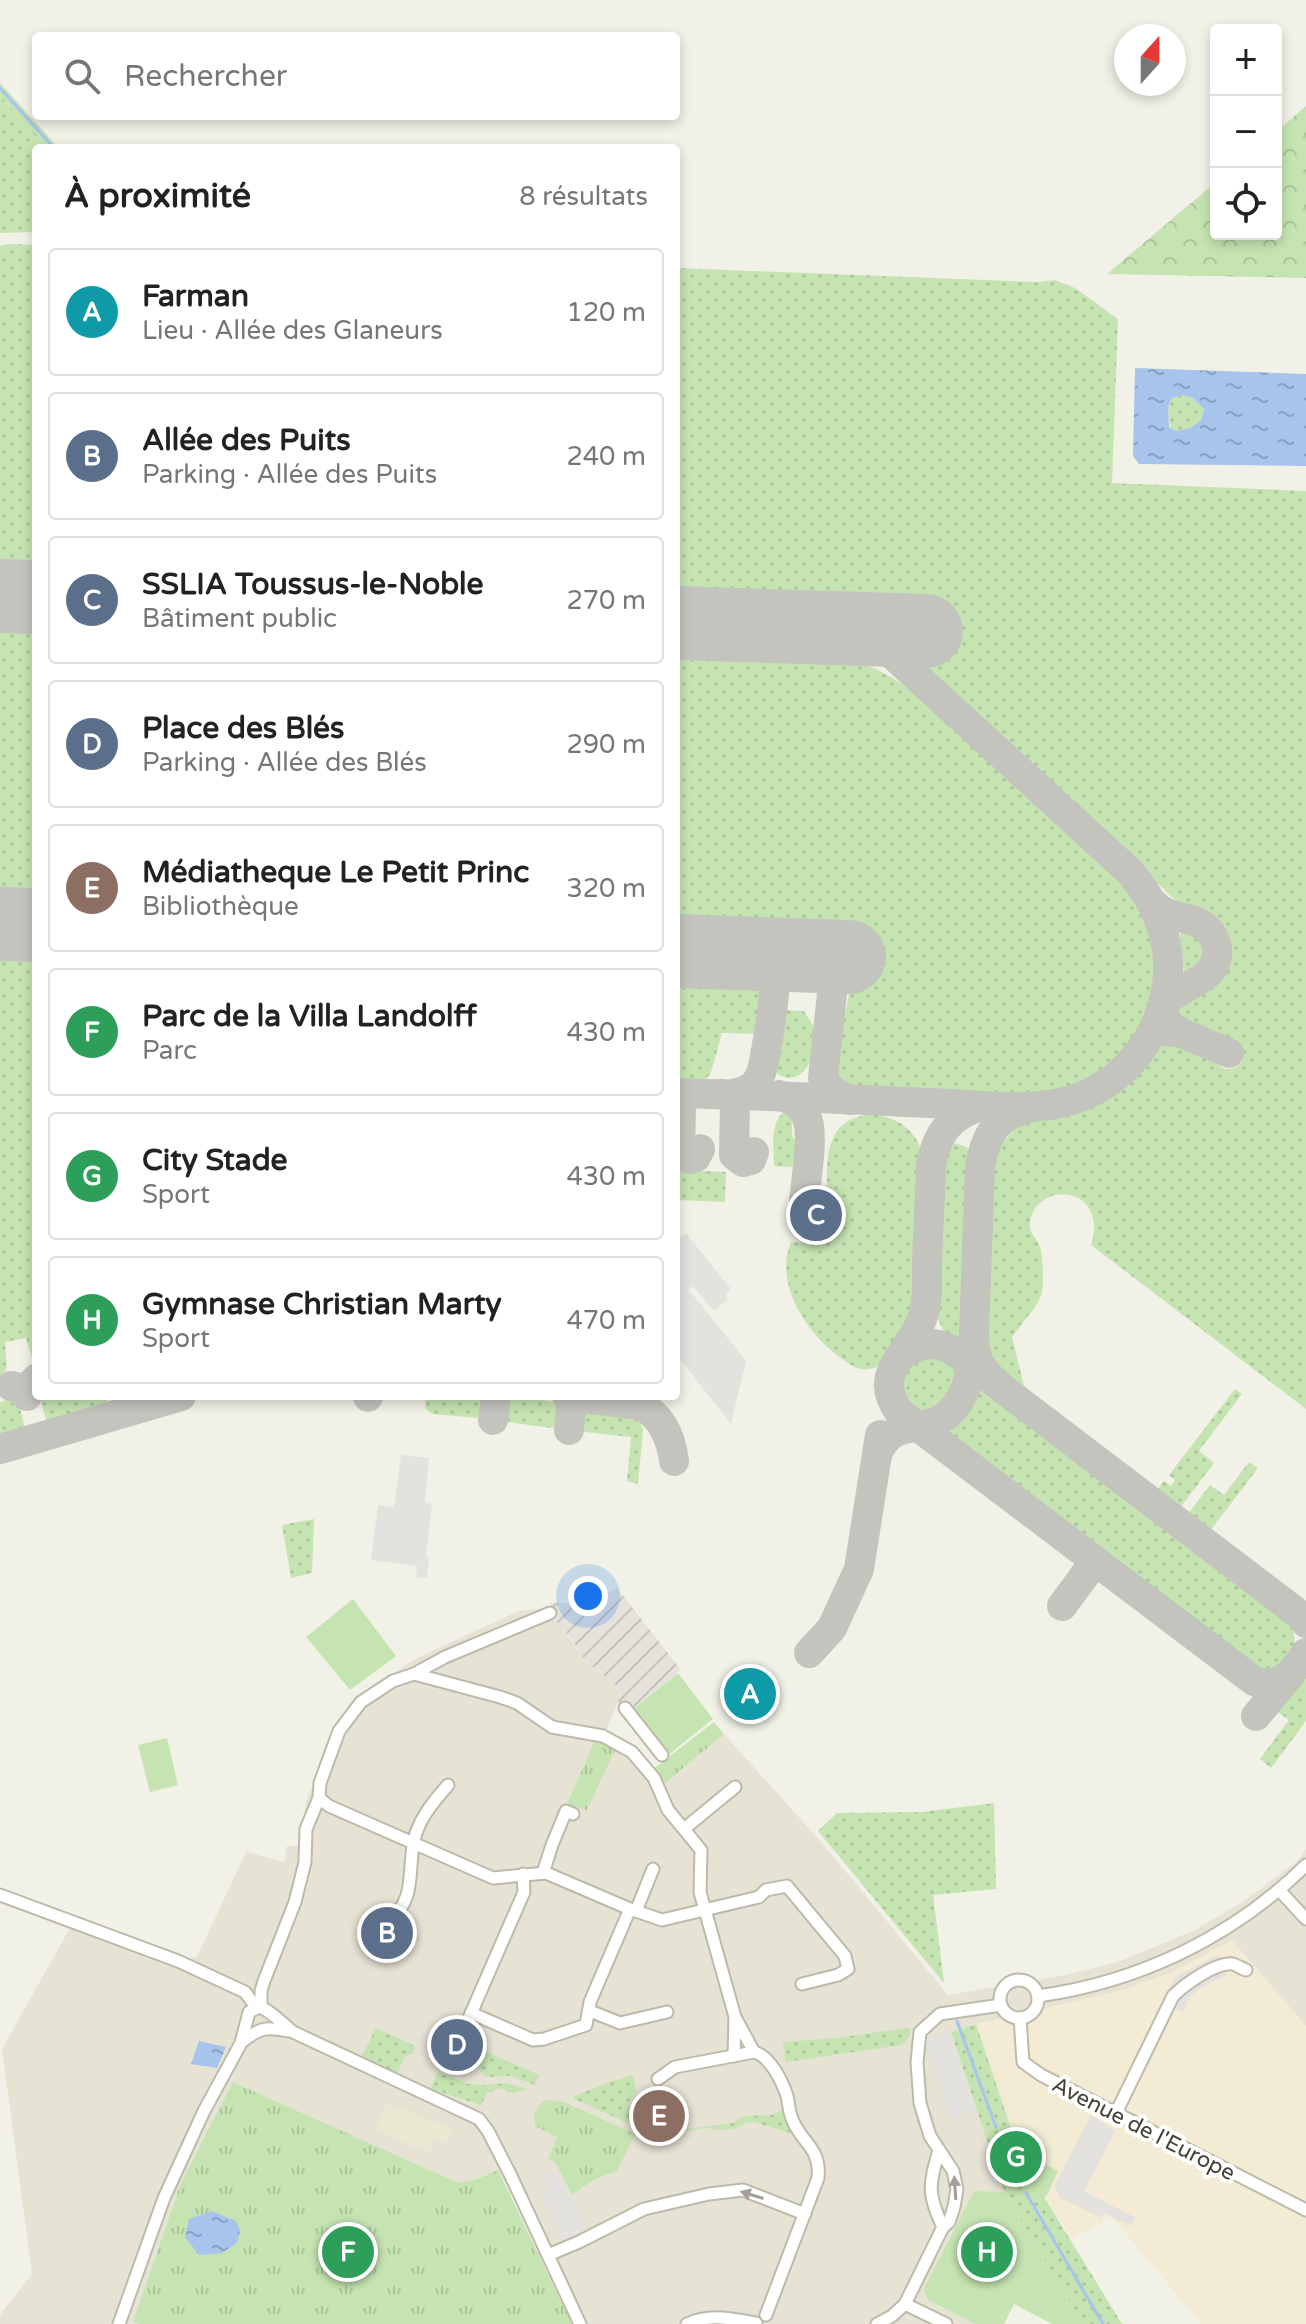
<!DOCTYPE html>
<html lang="fr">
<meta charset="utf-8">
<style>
body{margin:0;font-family:"Varela Round",sans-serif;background:#f6f6f6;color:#222}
.controls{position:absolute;right:24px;top:24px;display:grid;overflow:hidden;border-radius:8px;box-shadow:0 4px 12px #0003}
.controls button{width:72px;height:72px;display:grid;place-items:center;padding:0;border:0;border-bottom:2px solid #e0e0e0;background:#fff;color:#222;font:40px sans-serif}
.compass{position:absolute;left:1114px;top:24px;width:72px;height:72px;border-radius:50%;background:#fff;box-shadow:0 4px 12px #0003;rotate:21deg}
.you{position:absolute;left:588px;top:1596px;width:28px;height:28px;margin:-20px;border:6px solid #fff;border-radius:50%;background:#1a73e8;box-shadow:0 0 0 12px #1a73e833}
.badge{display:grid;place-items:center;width:52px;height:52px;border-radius:50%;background:#b45309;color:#fff;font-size:26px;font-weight:700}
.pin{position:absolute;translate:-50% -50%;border:4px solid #fff;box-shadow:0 2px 8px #0006}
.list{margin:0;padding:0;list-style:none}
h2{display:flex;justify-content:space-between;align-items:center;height:104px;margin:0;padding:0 32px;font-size:34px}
h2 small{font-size:26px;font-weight:400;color:#767676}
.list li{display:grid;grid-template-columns:52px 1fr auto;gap:24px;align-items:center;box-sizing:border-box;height:128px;margin:0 16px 16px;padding:0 16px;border:2px solid #e0e0e0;border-radius:8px}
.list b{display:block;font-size:30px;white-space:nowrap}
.list p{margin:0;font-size:26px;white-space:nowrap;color:#767676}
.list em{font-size:26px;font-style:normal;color:#767676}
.icon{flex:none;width:44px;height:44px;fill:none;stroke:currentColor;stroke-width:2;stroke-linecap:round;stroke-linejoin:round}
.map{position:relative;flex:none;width:1306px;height:2324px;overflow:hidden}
.search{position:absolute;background:#fff;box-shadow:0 4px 12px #0003;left:32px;top:32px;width:648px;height:88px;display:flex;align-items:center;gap:20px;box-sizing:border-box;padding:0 28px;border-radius:8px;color:#767676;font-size:30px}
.panel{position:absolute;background:#fff;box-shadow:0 4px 12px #0003;left:32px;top:144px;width:648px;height:1256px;border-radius:8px}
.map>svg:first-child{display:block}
</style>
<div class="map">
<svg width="1306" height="2324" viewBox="0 0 1306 2324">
<defs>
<pattern id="industrial-furrows" width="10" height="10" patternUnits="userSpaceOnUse" patternTransform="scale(2)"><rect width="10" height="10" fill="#e5e2db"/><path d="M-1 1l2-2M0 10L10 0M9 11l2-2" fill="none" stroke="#c6c3bd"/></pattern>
<pattern id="grass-dots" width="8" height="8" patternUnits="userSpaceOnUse" patternTransform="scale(2)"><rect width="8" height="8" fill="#c6e4b2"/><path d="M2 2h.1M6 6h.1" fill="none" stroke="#abc59a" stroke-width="1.8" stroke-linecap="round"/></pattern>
<pattern id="forest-crowns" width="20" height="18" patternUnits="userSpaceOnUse" patternTransform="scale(2)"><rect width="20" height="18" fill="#c6e4b2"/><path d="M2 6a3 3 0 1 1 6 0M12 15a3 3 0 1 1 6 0" fill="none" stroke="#abc59a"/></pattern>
<pattern id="park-tufts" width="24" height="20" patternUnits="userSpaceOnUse" patternTransform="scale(2)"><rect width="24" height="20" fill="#c6e4b2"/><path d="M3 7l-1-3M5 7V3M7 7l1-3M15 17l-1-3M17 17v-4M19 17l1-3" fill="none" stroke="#abc59a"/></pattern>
<pattern id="water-ripples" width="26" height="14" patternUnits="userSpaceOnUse" patternTransform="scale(2)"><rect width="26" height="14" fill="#a6c4ec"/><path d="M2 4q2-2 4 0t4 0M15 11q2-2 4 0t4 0" fill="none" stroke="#89a1c0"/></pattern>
</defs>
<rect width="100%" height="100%" fill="#f2f1e7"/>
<path fill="#e6e3d5" d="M550,1609L586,1662L615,1684L621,1695L604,1736L632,1752L658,1786L724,1734L822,1843L948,1995L1065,1975L1118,1962L1195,1930L1244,1901L1296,1862L1306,1849V2026L1232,1941L1170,1973L1116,1992L976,2024L952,2032L1004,2192H974L928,2300L975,2324H581L498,2170L477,2179L458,2183L134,2322L138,2324H0V2315L32,2274L2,2049L70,1928L168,1964L197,1957L246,1852L284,1862L287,1846H300L306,1802L334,1728L356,1697L417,1658L521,1610Z"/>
<path fill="#f3ebd3" d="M1232,1940L1306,2026V2324H1201L1111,2216L1072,2239L1022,2161L976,2024L1116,1992L1170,1973Z"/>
<path fill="url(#industrial-furrows)" d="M617,1588L681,1670L632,1710L618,1702L621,1695L615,1684L585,1661L571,1638L550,1613V1603H580L599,1598Z"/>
<path fill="#ebe8d1" d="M387,2103L398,2108L400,2106L411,2111V2113L453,2129L447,2143L434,2138L429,2153L410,2145L409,2142L408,2144L402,2141V2139L399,2140L375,2130Z"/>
<g fill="url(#grass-dots)">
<path d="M0,95L46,148H36V232L0,233Z"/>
<path d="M10,244L36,245V574L0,572V246Z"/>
<path d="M676,268L1037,282L1055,280L1075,288L1118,319L1112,483L1306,491V1409L1091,1245C1094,1235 1096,1225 1092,1215C1083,1188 1046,1188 1033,1212C1024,1231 1035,1234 1040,1247C1043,1252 1044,1291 1041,1296C1035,1310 1021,1324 1012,1337L1027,1398C1008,1383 989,1372 983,1348L988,1170L994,1151L1017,1128L1033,1120L1076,1113L1113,1095L1131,1082L1151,1060L1158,1048L1168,1041C1181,1042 1199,1049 1210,1056C1217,1061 1219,1070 1230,1069C1244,1068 1249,1049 1238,1041C1229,1034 1223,1042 1214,1040C1203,1038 1189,1029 1179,1023C1164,998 1195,998 1209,988C1219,981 1226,969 1227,957C1231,921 1200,917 1177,901C1162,889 1150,875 1137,862L928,672L929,609L676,599Z"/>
<path d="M1182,395L1193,398L1204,409L1201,420L1190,428L1177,431L1170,427L1168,407L1172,398Z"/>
<path d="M0,622L36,623V901L0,899Z"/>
<path d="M676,648L818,653L861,663L880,671L901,683L924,701L1114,875C1145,904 1164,946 1155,990C1143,1044 1106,1086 1050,1094C1023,1098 993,1094 965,1093C925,1092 884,1091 843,1090C836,1086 833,1082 832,1074L851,985L853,933L676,926Z"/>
<path d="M1188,930L1203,939L1207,952L1202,967L1188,975L1184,974L1180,933Z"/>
<path d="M0,950L36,951V1362L31,1355L26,1338L5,1342L7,1368L0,1378Z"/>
<path d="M676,976L750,979L762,983L767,989L762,1034L722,1033L711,1072C705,1086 689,1082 676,1082Z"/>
<path d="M785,1010L804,1011L816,1030C817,1051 806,1088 779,1075L772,1062Z"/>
<path d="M786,1111L792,1115V1136L798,1144V1151L792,1167L774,1166C774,1148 769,1121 786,1111Z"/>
<path d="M874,1114C899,1119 914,1128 922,1152L918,1302L911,1305C909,1313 909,1322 907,1330C902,1344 886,1367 870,1369C859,1371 850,1365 842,1359C808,1335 773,1284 791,1242L822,1244L828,1225H836V1207H827C828,1165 819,1118 874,1114Z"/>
<path d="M954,1143L967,1147L972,1157L967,1335L966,1340L957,1344C942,1335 936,1317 934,1300L941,1158L945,1149Z"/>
<path d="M676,1170L726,1172L725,1202L676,1200Z"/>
<path d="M930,1353C996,1361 935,1442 908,1409C889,1387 902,1358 930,1353Z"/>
<path d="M984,1388L1288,1618C1306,1648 1286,1687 1249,1670L947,1440V1431L980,1389Z"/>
<path d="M1235,1389L1242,1394L1199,1451L1214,1463L1177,1512L1154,1494L1164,1481L1171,1486L1175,1480L1169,1475Z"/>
<path d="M39,1396H107L108,1408L48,1426Z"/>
<path d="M426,1396H481L486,1406L477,1418L433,1414C424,1410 424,1405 426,1396Z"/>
<path d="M512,1396L555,1402C562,1411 562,1422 552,1428L506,1422L499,1410L505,1399Z"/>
<path d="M17,1397L26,1432L0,1439V1402Z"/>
<path d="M589,1407L629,1411L638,1417L643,1430L638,1484L627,1481L631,1437L576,1431L578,1415L582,1408Z"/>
<path d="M1249,1462L1258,1468L1207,1535L1185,1518L1210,1485L1224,1495Z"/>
<path d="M314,1519L312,1573L291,1578L282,1525Z"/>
<path d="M1306,1670V1721L1271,1768L1260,1759L1289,1720L1275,1710Z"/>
<path d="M994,1803L996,1889L933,1895L944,1983L818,1831L837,1813L922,1812Z"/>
<path d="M976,2024L1022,2161L1122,2324H1083L1004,2192L951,2032Z"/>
<path d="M376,2028L415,2046L413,2054L405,2056L397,2074L362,2056Z"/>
<path d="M906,2028L910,2030V2036L902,2045L786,2062L783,2042L836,2038Z"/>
<path d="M482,2050L539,2075L535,2085L511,2076L485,2077L476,2064Z"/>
<path d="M437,2072L468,2084L485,2085L506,2083L529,2089L513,2093L500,2088L487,2093L481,2105L431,2089Z"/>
<path d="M633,2075L636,2090L628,2104L633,2109L628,2123L574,2099V2096L609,2082Z"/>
<path d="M781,2110L794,2134L754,2122H747L737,2128L722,2130L705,2128L681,2132L680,2130L733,2123L744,2116L772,2115Z"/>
</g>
<g fill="url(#forest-crowns)">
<path d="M0,83L59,148H46L0,95Z"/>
<path d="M1306,106V278L1107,274L1216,182V234H1276V132Z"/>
</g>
<g fill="url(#park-tufts)">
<path d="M714,1722L724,1734L663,1785L653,1769Z"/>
<path d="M595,1740L616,1748L587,1810L567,1804Z"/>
<path d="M233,2082L458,2183L477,2179L498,2170L572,2324H139L133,2322L181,2183Z"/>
<path d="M550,2100L564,2102L635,2134L617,2171L595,2179L572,2195L555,2162L548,2159L557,2137L535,2126C533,2114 535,2109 544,2101Z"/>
</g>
<g fill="#c6e4b2">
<path d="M353,1599L396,1656L350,1690L306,1637Z"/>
<path d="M678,1673L713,1719L667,1756L632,1710Z"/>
<path d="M167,1738L178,1785L150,1792L138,1745Z"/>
<path d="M1007,2144L1058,2171L1046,2197L992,2171Z"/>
<path d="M974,2191L1004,2192L1083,2324H1052L1014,2304L1004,2324H975L928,2300L924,2289Z"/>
</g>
<g fill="#e4e2de">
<path d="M686,1233L731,1289L725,1295L728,1299L714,1311L693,1286L689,1290L746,1361L731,1424L676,1354V1274L679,1270L676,1266V1241Z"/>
<path d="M401,1455L429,1458L425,1502L432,1505L426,1555L429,1558L427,1578L416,1577L417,1566L371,1560L378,1505L394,1507Z"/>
<path d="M1219,1954L1227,1975L1199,1989L1190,1997L1183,2012L1162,2002L1175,1977Z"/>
<path d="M445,2024L481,2040L469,2065L465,2063L461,2072L434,2060L438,2051L434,2049Z"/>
<path d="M950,2032L977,2110L951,2119L925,2041Z"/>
<path d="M1091,2115L1115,2131L1084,2191L1135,2217L1131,2226L1104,2213L1101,2218L1059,2197L1055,2185Z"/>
<path d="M557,2168L586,2228L563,2241L541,2193L549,2188L544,2175Z"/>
</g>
<g fill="url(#water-ripples)" fill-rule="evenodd">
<path d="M1135,368L1306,374V466L1139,464L1133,456ZM1182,395L1193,398L1204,409L1201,420L1190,428L1177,431L1169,427L1168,407L1172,398Z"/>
<path d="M199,2041L226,2047L217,2068L191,2064Z"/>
<path d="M212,2211L236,2221L240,2231L237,2243L222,2253L199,2255L185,2237L189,2219Z"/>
</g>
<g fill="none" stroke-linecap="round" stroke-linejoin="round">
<g stroke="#a6c4ec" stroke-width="3">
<path d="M0,88L54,148"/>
<path d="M957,2021L996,2127"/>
<path d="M1026,2193L1103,2324"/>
</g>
<g stroke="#c4c4be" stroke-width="30">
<path d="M1154,904C1170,921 1189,914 1205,927C1212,932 1216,941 1217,949C1220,983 1178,983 1163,1005L1166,1022L1179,1032"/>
<path d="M836,956L823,1078C830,1091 837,1095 851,1100"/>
<path d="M1160,1031L1179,1032L1229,1053"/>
<path d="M676,1093C761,1095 846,1099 930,1103C975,1104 1032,1114 1075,1099C1119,1084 1153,1046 1164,1000C1176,953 1161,908 1130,872L894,656C874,640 856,633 831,629"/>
<path d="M722,1094L729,1097L735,1105L734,1155L743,1162L751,1160L754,1152"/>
<path d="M729,1095C739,1093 751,1090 757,1081C763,1073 764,1060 766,1050C772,1019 775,987 778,955"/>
<path d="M779,1095C792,1099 803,1106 807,1118C814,1135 806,1181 804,1200"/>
<path d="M676,1097L681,1108L680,1152L689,1159L696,1157L700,1149"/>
<path d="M981,1106C950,1115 936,1135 931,1165C930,1198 928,1231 927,1264C927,1282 928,1302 922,1319C909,1354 870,1374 900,1413L1254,1681C1280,1690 1293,1673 1306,1653"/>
<path d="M974,1341L978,1362L994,1382L1300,1615L1306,1623"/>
<path d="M899,1357C935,1329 954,1351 984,1374"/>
<path d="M11,1386L20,1388L27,1396L29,1386L36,1379"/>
<path d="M567,1396L640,1405C662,1416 671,1437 674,1461"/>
<path d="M368,1397V1396"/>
<path d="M493,1420L496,1396"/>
<path d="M569,1430L572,1397"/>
<path d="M0,1449L181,1396"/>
<path d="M877,1455C890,1421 913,1432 939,1420C960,1410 969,1382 973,1362L980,1166C986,1132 998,1116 1031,1107"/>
<path d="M1062,1606L1090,1568L1099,1565"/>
<path d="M809,1653L832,1628L859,1569L880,1435"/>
<path d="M1256,1716L1290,1675"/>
</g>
<g stroke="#c4c4be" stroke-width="74">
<path d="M0,596L36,597"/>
<path d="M676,623L926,631"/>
<path d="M0,924L36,925"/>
<path d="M676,951L849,957"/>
</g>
<g stroke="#bdbaaa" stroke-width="15">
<g id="minor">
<path d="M414,1674L445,1657L550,1613"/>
<path d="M625,1708L662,1755"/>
<path d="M319,1798L329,1806L493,1878L546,1873L630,1909L662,1920L759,1897L766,1890L787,1886L845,1956L848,1969L838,1975L802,1984"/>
<path d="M684,1829L735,1787"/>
<path d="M543,1873L552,1845L566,1811L573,1814"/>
<path d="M1280,1891L1306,1919"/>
<path d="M0,1895L178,1961L245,1992L256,2007"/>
<path d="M636,1911L653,1869"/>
<path d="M389,1923C415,1897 408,1879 413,1846C416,1822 433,1802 448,1785"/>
<circle cx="1019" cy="1999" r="19"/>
<path d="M1038,1996C1139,1982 1233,1937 1306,1865"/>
<path d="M261,2007V1991L264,1981L295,1902L305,1862L306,1829L319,1798L320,1783L339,1731L361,1702L393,1681L414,1674L500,1697L517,1703L552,1727L603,1736L632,1752L654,1778L668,1810L701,1850L700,1892L735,2017L754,2052"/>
<path d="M590,2011L620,2023L667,2012"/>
<path d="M471,2013L533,2040L544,2039L586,2025L590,2002L630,1909"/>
<path d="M1020,2018L1023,2062L1041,2075L1306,2210"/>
<path d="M243,2041C261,2027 266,2027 289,2031"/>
<path d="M734,2056L735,2017"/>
<path d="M449,2064L524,1892L523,1874"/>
<path d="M658,2079L675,2067L754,2052C770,2056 782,2081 787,2096C789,2104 789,2114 793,2121C802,2143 821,2148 818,2178L766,2315"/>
<path d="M1116,2113L1173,1996C1185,1984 1216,1962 1233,1964C1236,1965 1243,1969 1246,1970"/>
<path d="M939,2150C929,2185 927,2194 943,2227"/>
<path d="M548,2255L579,2242L644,2209L709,2194L743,2190L805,2214"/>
<path d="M905,2304L946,2324"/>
<path d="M119,2324L164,2198L204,2111L241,2043L249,2012L259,2007C269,2009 284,2025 293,2032L479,2119L488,2131L511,2176L580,2324"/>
<path d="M687,2324C710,2313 732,2319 756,2323"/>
<path d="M877,2324L892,2316L905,2304L943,2227L949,2222L954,2207L957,2189L953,2171L930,2136L920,2103L917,2062L920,2032L940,2014L1001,2005"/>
</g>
</g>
<use href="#minor" stroke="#fff" stroke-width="11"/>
</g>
<defs><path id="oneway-solid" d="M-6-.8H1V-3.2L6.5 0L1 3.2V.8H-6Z" transform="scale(2)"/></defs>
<g fill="#a2a09a">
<use href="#oneway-solid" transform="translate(955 2188) rotate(-94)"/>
<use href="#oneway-solid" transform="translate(752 2195) rotate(-163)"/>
</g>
<g text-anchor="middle" stroke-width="8" stroke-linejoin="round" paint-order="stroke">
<g font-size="22" fill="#454136" stroke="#fff">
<text transform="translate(1144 2128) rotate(27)" y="8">Avenue de l'Europe</text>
</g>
</g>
</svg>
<div class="controls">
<button>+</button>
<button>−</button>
<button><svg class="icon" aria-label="locate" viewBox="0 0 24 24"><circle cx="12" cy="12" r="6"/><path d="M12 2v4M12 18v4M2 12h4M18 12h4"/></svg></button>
</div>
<svg class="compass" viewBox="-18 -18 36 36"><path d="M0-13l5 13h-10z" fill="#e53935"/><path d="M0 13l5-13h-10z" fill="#767676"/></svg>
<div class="you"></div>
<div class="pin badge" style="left:750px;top:1694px;background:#0f9aa8">A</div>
<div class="pin badge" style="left:387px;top:1933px;background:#5c6f8a">B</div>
<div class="pin badge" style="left:816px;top:1215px;background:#5c6f8a">C</div>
<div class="pin badge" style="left:457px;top:2045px;background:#5c6f8a">D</div>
<div class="pin badge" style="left:659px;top:2116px;background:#8d6e63">E</div>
<div class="pin badge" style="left:348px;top:2252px;background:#2e9e5b">F</div>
<div class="pin badge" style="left:1016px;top:2157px;background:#2e9e5b">G</div>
<div class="pin badge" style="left:987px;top:2252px;background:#2e9e5b">H</div>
<div class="search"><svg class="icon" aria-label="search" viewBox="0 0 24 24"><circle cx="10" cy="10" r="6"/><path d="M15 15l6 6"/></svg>Rechercher</div>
<section class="panel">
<h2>À proximité<small>8 résultats</small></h2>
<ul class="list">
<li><span class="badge" style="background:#0f9aa8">A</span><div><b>Farman</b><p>Lieu · Allée des Glaneurs</p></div><em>120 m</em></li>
<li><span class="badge" style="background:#5c6f8a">B</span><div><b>Allée des Puits</b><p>Parking · Allée des Puits</p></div><em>240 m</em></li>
<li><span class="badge" style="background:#5c6f8a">C</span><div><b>SSLIA Toussus-le-Noble</b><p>Bâtiment public</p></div><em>270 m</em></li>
<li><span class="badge" style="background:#5c6f8a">D</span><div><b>Place des Blés</b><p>Parking · Allée des Blés</p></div><em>290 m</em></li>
<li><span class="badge" style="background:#8d6e63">E</span><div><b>Médiatheque Le Petit Princ</b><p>Bibliothèque</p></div><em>320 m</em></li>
<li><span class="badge" style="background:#2e9e5b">F</span><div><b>Parc de la Villa Landolff</b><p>Parc</p></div><em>430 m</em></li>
<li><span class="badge" style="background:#2e9e5b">G</span><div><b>City Stade</b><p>Sport</p></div><em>430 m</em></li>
<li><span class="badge" style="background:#2e9e5b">H</span><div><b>Gymnase Christian Marty</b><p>Sport</p></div><em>470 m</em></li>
</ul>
</section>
</div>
